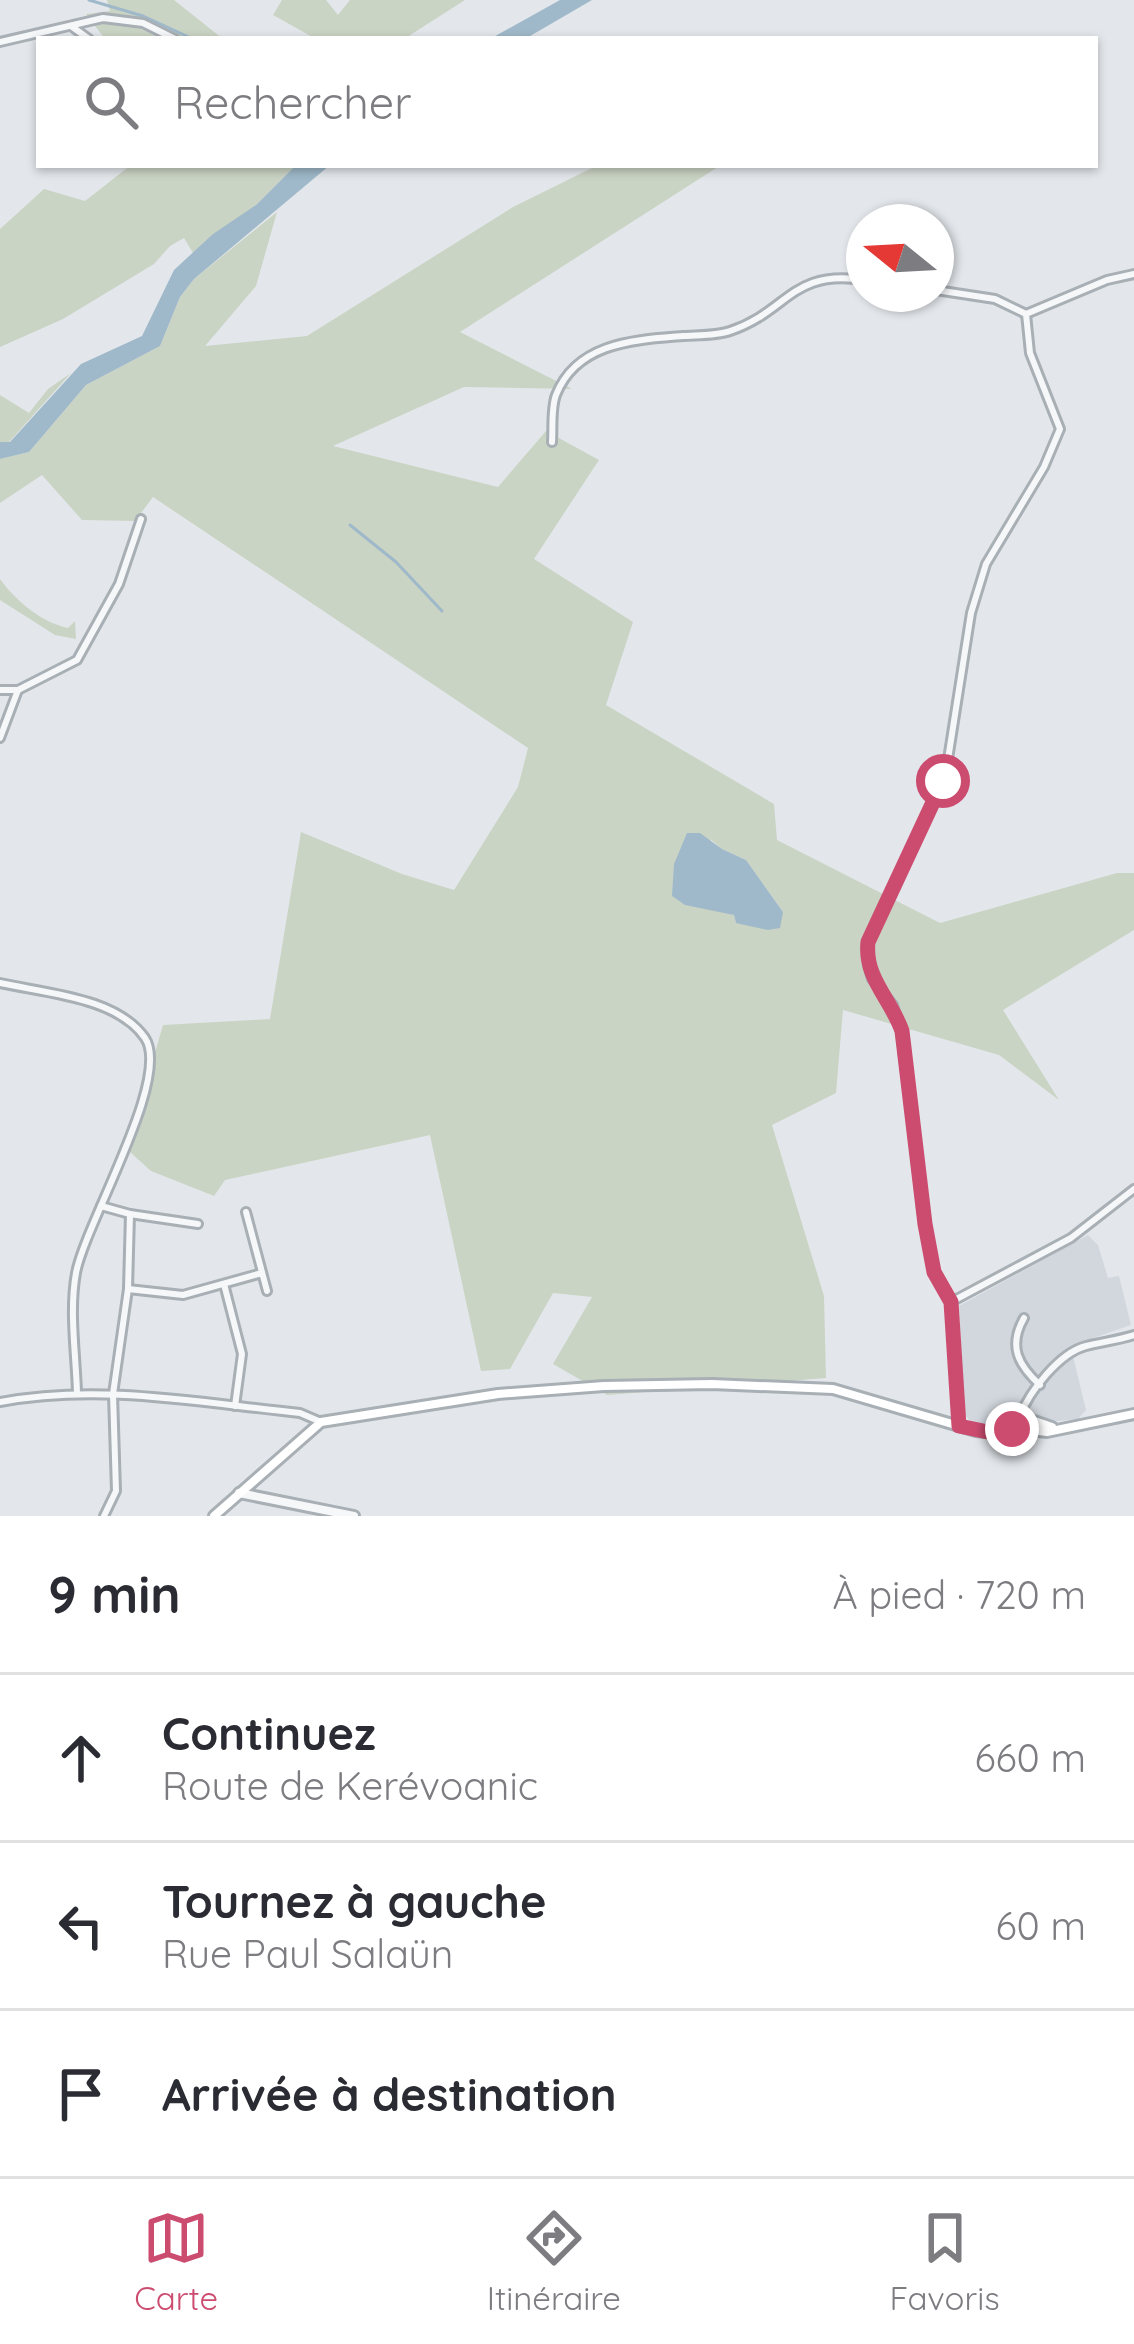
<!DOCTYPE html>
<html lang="fr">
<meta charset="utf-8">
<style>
body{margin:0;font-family:Quicksand,sans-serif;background:#f2f2f3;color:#2b2b33}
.compass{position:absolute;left:846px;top:204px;width:108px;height:108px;border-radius:50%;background:#fff;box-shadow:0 3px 9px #0004;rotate:288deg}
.stop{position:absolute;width:36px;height:36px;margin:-27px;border:9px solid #cc4c70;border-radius:50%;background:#fff}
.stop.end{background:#cc4c70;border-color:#fff;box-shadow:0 3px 12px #0008}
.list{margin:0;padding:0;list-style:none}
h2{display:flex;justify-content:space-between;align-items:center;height:156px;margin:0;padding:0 48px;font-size:51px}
h2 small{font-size:39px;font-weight:400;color:#7c7c81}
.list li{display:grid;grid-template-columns:78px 1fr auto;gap:36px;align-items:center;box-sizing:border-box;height:168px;padding:0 48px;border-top:3px solid #e1e1e2}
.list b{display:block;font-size:45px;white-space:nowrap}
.list p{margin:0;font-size:39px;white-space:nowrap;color:#7c7c81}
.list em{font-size:39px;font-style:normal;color:#7c7c81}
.icon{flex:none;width:66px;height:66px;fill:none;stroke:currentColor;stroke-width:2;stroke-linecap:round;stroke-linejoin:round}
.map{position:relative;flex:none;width:1134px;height:1516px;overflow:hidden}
.search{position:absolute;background:#fff;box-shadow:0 3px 9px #0004;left:36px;right:36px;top:36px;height:132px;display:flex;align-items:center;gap:30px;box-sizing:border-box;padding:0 42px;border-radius:0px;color:#7c7c81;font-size:45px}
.sheet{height:660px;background:#fff}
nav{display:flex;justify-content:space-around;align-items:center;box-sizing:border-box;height:168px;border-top:3px solid #e1e1e2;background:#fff;font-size:33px;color:#7c7c81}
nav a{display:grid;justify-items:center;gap:6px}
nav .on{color:#cc4c70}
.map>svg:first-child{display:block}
</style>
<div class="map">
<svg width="1134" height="1516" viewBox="0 0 1134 1516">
<rect width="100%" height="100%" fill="#e3e7eb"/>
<path fill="#d1d7dd" d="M1088,1235L1098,1245L1108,1278L1119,1276L1131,1325L1076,1344L1072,1352L1086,1410L1078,1419L1047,1422L1032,1413L1016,1412L1005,1424L974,1427L964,1413L959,1306Z"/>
<g fill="#cad4c4" fill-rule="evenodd">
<path d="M107,0H174L223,39H105L86,14L110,11Z"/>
<path d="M282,0H326L338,15L350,0H465L404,39H316L273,15Z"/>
<path d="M131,165H296L254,207L193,253L184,238L170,246L154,264L63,319L0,347V229L44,189L85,201Z"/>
<path d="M598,165H721L460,332L572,389L464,387L333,446L498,487L546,431L599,460L534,559L633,622L606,705L774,804L777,840L940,923L1117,873H1134V930L1003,1010L1059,1100L999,1055L843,1010L836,1093L772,1125L824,1296L826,1378L607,1395L553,1364L592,1297L553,1293L510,1369L481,1371L430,1135L225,1180L214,1196L151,1171L130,1152L132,1131L163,1025L270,1019L301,832L402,874L454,890L518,787L528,748L153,497L135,521L82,520L42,475L0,503V459L29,452L86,385L160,346L180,297L194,279L277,212L256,286L205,346L307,336L513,207ZM710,839L722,849L746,860L783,912L736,923L734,915L725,912Z"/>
<path d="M71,373L9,442H0V395L29,413L48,389Z"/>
<path d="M0,579C16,601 41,622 68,628L75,621L76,639L55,635L0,600Z"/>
</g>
<g fill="#9fb9ca">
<path d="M560,0H592L525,39H490Z"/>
<path d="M296,165H330L194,279L180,297L160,346L86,385L29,452L0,459V442H10L81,364L142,336L174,270L213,234L256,205Z"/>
<path d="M687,833H700L722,849L746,860L783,912L780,928L768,930L736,923L734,915L685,905L672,896L674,864Z"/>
</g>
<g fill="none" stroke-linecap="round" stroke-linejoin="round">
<g stroke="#9fb9ca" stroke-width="3">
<path d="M89,0L143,16L193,39"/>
<path d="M350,525L396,562L442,611"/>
</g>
<g stroke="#a8afb5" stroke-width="12">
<g id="minor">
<path d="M71,26L89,39"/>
<path d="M0,42L103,18L143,23L175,39"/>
<path d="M936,290L995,299L1026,314"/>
<path d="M1026,314L1107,280L1134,274"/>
<path d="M552,442C553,427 551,408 556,395C577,342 635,340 683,336C698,335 716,336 730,331C789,311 791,269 864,280"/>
<path d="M0,690H18L77,660L119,584L141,519"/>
<path d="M0,738L18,690"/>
<path d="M0,983C44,993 117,997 145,1038C172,1078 85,1224 76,1273C69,1311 76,1355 77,1393"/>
<path d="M101,1206L130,1214L198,1224"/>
<path d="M246,1212L267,1291"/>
<path d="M224,1284L242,1354L235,1406"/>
<path d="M128,1289L183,1295L262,1273"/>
<path d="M951,1302L1071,1238L1134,1189"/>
<path d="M1024,1318C1008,1346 1018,1365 1040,1385"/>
<path d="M0,1402C99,1383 201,1403 300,1413L321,1422"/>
<path d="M1020,1416C1029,1392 1059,1353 1086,1346C1102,1342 1118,1340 1134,1335"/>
<path d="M959,1426L951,1302L934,1272L924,1224L901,1031L893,1005L872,979L868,965V942L946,772L971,613L986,564L1044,467L1060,429L1030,353L1026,314"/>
<path d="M104,1516L116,1491L113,1394L128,1289L130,1214"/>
</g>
</g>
<g stroke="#a8afb5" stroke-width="14">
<path id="tertiary" d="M239,1493L354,1516"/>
</g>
<g stroke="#a8afb5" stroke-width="14">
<g id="secondary">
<path d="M998,1431L1020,1416L1052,1427"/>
<path d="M214,1516L321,1422L498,1394L604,1386L712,1384L833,1389L976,1431L1021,1436L1031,1430L1047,1432L1134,1414"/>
</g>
</g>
<use href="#minor" stroke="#f6f7f9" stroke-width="6"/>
<use href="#tertiary" stroke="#f6f7f9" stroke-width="8"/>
<use href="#secondary" stroke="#fff" stroke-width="8"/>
</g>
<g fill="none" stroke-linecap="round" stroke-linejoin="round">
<path stroke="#cc4c70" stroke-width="15" d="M943,781L868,942C864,978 891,999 902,1031L925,1224L934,1272L951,1302L959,1426L993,1433L1012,1425V1429"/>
</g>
</svg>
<svg class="compass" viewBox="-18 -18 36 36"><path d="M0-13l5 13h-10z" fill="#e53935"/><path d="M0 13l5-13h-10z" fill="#7c7c81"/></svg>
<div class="stop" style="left:943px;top:781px"></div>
<div class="stop end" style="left:1012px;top:1429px"></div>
<div class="search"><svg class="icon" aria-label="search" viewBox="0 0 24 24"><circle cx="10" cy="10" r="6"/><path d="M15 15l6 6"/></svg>Rechercher</div>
</div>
<section class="sheet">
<h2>9 min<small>À pied · 720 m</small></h2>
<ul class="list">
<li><svg class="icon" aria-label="ahead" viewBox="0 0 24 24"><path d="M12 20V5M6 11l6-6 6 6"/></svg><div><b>Continuez</b><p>Route de Kerévoanic</p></div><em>660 m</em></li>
<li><svg class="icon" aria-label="left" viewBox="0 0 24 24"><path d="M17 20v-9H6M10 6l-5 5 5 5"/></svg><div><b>Tournez à gauche</b><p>Rue Paul Salaün</p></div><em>60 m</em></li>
<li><svg class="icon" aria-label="arrive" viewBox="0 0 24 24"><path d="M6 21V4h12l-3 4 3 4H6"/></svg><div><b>Arrivée à destination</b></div></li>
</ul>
</section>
<nav>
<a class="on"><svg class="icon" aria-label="map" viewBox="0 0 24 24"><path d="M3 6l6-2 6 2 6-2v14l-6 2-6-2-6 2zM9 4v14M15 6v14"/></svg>Carte</a>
<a><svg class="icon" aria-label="directions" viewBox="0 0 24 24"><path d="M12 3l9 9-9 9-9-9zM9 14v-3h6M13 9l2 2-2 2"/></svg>Itinéraire</a>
<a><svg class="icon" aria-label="saved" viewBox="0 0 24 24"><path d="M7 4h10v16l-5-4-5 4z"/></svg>Favoris</a>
</nav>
